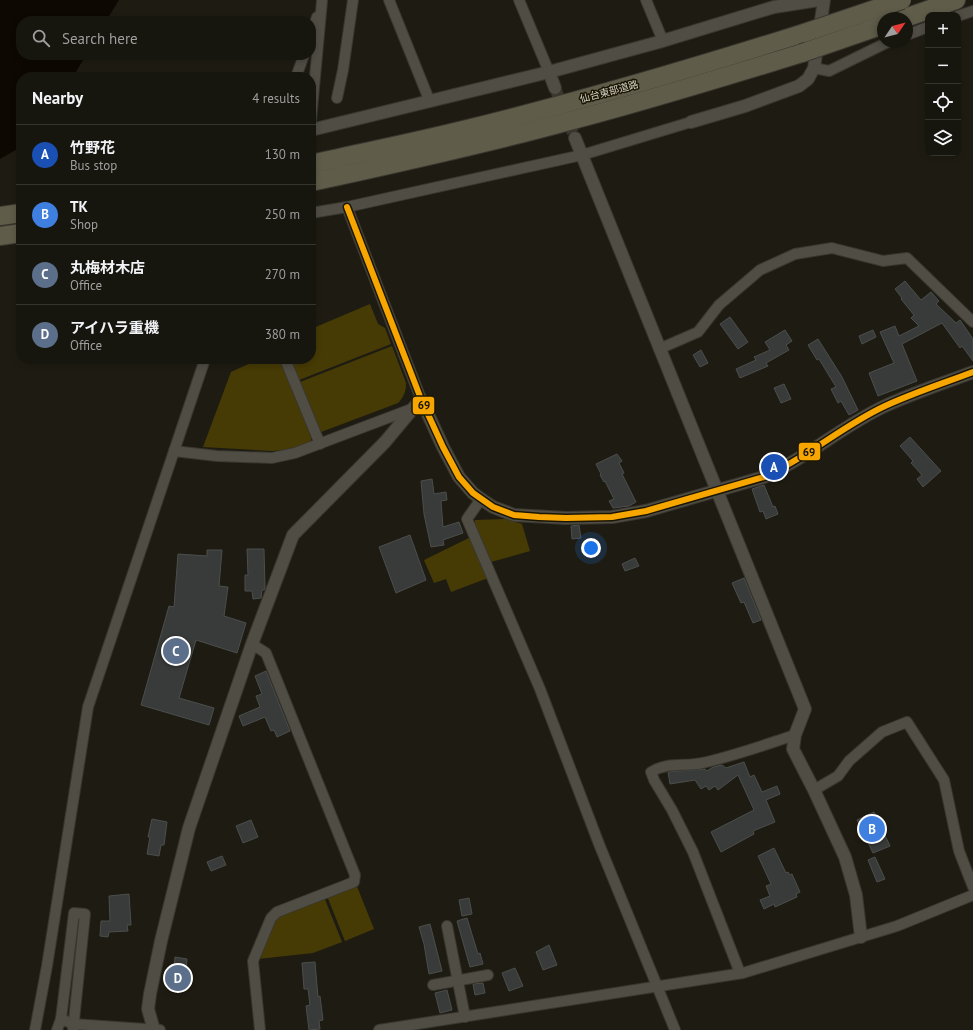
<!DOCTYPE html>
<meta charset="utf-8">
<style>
body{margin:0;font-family:"PT Sans","Noto Sans JP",sans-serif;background:#1f1e17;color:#f1f3f6}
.controls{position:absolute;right:12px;top:12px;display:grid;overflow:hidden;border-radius:8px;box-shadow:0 2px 6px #0003}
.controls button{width:36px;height:36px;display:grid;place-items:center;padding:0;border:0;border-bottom:1px solid #35342e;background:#16150e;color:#f1f3f6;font:20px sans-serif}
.compass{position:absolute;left:877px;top:12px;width:36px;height:36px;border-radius:50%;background:#16150e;box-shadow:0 2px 6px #0003;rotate:55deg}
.you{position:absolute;left:591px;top:548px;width:14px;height:14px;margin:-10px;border:3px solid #fff;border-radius:50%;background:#1a73e8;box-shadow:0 0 0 6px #1a73e833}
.badge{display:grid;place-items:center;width:26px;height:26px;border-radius:50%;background:#979489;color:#fff;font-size:13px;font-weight:700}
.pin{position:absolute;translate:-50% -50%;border:2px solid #fff;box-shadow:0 1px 4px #0006}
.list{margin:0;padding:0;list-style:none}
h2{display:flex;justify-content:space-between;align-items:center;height:52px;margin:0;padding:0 16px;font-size:17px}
h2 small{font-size:13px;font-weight:400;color:#9e9f9e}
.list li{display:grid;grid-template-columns:26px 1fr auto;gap:12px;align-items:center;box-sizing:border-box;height:60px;padding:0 16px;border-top:1px solid #35342e}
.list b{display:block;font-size:15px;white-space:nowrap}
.list p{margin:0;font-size:13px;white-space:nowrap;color:#9e9f9e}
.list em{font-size:13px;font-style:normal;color:#9e9f9e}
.icon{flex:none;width:22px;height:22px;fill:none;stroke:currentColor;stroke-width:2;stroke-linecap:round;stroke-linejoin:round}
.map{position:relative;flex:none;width:973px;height:1030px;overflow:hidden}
.search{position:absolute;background:#16150e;box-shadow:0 2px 6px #0003;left:16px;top:16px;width:300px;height:44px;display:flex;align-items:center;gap:10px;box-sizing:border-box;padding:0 14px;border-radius:16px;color:#9e9f9e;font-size:15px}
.panel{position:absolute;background:#16150e;box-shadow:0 2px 6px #0003;left:16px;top:72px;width:300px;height:292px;border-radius:16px}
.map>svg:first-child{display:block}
</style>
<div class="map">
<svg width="973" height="1030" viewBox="0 0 973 1030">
<rect width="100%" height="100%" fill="#1e1c12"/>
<g fill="#473b05">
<path d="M370,304L378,324L385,328L391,344L299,380L291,359H311V329Z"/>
<path d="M392,346L406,383C406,391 404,397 398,403L321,432L300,382Z"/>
<path d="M259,359H280L311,437V442L287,450L272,451L203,447L231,372Z"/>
<path d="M506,519L522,524L530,551L491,562L475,525V520Z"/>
<path d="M471,537L488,578L451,592L446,579L434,583L424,560Z"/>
<path d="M356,884L374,929L345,941L327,896Z"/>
<path d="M324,897L342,942L313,953L258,959L269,928L277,917Z"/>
</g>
<path fill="#0d0802" d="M0,0H119L106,21H21V55H86L73,77H21V147L0,159Z"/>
<g fill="#383b39" stroke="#4b4e4c">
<path d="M905,281L921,300L931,292L939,301L936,304L956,323L960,320L973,339V361L962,346L960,348L942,323L902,344L917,381L878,396L869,373L894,363L880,332L895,326L899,336L919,326L911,318L914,315L901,299L902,298L895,289Z"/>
<path d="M730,317L748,342L738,349L720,324Z"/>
<path d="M785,330L792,341L786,345L789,350L766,363L768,366L740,378L736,369L756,360L754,357L770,350L765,342Z"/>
<path d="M873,330L876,337L862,344L859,336Z"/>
<path d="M818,339L842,377L858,410L849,415L841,401L838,403L831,389L836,387L819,359L817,360L808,345Z"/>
<path d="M701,350L708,363L700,367L693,355Z"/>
<path d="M784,384L791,399L781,403L774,388Z"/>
<path d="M910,437L941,471L923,487L917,479L922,475L911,463L913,461L900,446Z"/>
<path d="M617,454L622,461L619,463L624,473L622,474L636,502L629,506L613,508L609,501L614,499L605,481L604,482L600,475L601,474L596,464Z"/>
<path d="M432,479L434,494L446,492L447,500L441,501L443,527L459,522L463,533L443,540L444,545L431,547L424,514L421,481Z"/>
<path d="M764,485L773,507L775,506L778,514L766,519L763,511L760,512L752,489Z"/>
<path d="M579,525L581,538L572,539L571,526Z"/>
<path d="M410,535L426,580L396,593L379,547Z"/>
<path d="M247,549H264L265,588L264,590H262L261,598L253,599L252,591H245V575H248Z"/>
<path d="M207,550H222L219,586L228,587L224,616L246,623L237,653L196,640L179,698L214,708L209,725L141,705L169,606L174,607L178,554L207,556Z"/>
<path d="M635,558L639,566L625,571L622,564Z"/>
<path d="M744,578L761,620L753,623L744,602L741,603L732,583Z"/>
<path d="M266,671L290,731L277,737L274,730L271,731L265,717L243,726L239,716L260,707L256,696L262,694L255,676Z"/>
<path d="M744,762L750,777L754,775L762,792L777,786L780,794L766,800L775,822L753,831L754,834L721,852L711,832L754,810L738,775L718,790L715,786L709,790L706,786L701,789L695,780L670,784L668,772L705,769L707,771L713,767L722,765L726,768Z"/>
<path d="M874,812L890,846L873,853L857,820Z"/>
<path d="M152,819L167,822L164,845H161L159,856L147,854L150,837H148Z"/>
<path d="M251,820L258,837L243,843L236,826Z"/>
<path d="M774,848L786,873L788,872L790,875L792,874L800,892L796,894L797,897L775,907L774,904L764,909L760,900L770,896L766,886L771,884L758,856Z"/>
<path d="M222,856L226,865L211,871L207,862Z"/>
<path d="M875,857L885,879L877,882L868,860Z"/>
<path d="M129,894L131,925H127L128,931L109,932L108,937L100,936L101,921H110L109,896Z"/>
<path d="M469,898L472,914L462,916L459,900Z"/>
<path d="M467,918L478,954L480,953L483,964L470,967L457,921Z"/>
<path d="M430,924L442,971L429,974L424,944L419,927Z"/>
<path d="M549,945L557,965L543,970L536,952Z"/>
<path d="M175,957L187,959L184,989L172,988Z"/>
<path d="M315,962L318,997L320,996L323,1020L319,1021L320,1029L309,1030L306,1006L310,1005L308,989H304L302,963Z"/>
<path d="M515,968L523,986L509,991L502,973Z"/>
<path d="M483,983L485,993L475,995L473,984Z"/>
<path d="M447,990L452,1010L440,1013L435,993Z"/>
</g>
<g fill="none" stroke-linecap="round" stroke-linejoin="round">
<path stroke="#3a382d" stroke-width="12" stroke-dasharray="12 6" stroke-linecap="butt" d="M555,88L575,138"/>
<g stroke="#3a3730" stroke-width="12">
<g id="minor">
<path d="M389,0L430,102"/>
<path d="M519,0L549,72"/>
<path d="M646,0L663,41"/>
<path d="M958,16L973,11"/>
<path d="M311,34L317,17"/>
<path d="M907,35L928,27"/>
<path d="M814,68L829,71L888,42"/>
<path d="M296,77L304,55"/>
<path d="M337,98L343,70L353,0"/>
<path d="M311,120L322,1"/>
<path d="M347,207L421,399"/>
<path d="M311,213L347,207L582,155L691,122"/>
<path d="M659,349L698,332L719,305L760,270L795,254L832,248L883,261L907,258L973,322"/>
<path d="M285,359L320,444"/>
<path d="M174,451L217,456L272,458L295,453L414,408"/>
<path d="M481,499L467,519L540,689L599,844L675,1030"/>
<path d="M252,644L266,653L355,875L354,882L277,912L271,918L253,961L260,1030"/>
<path d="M814,790L838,776L849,761L882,732L907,722L944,780L959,851L973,887"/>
<path d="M447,926L465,1017"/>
<path d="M740,973L693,852L672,810L654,780L651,772C669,761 684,767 702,763C734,756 764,745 795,735"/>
<path d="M433,985L488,975"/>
<path d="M61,1019L74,913L85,914L73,1030"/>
<path d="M35,1030L47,966L88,707L205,359"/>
<path d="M57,1030L61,1019L73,1024L160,1030"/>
<path d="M379,1030L743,973L897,926L973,895"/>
</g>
</g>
<g stroke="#3a3730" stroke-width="14">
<g id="tertiary">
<path d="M549,72L555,88"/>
<path d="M691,122L745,106L799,86L808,79L814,68L824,0"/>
<path d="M311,130L549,72L659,42L774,7L819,0"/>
<path d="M575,138L805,709L795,735L793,749L814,790L845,857L856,895L861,937"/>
<path d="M154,1030L148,1009L150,994L161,941L189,828L252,644L293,535L385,442L421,399L443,447L459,477L473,493L481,499L493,507L514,515L566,518L612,517L646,511L764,477C807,458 842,426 885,406C913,393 944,383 973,372"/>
</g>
</g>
<g stroke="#3a3730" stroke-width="20">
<g id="motorway">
<path d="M905,18L956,0"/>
<path d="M311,164C360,153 410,143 459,131C575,103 690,69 804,33"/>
<path d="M311,182C394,164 476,146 558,124C640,103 721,78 802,53"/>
<path d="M0,216L21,213"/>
<path d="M0,236L21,233"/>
</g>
</g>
<use href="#minor" stroke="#4f4d44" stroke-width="10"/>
<use href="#tertiary" stroke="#4f4d44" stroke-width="12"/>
<use href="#motorway" stroke="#605c4a" stroke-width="18"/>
<g stroke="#3a3730" stroke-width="20" stroke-linecap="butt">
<g id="motorway-bridge">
<path d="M804,33L902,0"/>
<path d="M802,53L883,25"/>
</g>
</g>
<use href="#motorway-bridge" stroke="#605c4a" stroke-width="18"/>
<g stroke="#1b1604" stroke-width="9">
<path id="bus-1" d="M347,207L421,399L443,447L459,477L473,493L493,507L514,515L539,517L566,518L612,517L646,511L764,477C807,458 842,426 885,406C913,393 944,383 973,372"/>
</g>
<use href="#bus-1" stroke="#f7a600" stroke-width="6"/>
</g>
<g text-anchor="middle" stroke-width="3" stroke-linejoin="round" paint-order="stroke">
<g font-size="10" fill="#d8d5c9" stroke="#1b1604">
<text transform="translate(609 91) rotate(-15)" y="4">仙台東部道路</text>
</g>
</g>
<g stroke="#1b1604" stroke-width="1.5">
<rect x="412" y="396" width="23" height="19" rx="4" fill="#f7a600"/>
<rect x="798" y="442" width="23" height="19" rx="4" fill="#f7a600"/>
</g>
<g font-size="11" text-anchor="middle" font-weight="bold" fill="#111">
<text x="424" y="409">69</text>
<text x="809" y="456">69</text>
</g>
</svg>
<div class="controls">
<button>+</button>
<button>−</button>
<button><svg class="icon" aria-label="locate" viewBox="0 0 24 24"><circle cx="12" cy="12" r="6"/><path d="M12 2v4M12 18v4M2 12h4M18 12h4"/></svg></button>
<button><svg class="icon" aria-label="layers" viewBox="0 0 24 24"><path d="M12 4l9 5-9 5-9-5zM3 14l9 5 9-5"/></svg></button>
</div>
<svg class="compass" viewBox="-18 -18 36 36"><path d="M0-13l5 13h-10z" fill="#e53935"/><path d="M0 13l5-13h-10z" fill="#9e9f9e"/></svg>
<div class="you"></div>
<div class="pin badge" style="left:774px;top:467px;background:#1a4fb4">A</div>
<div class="pin badge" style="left:872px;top:829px;background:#3f7fe0">B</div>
<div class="pin badge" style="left:176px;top:651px;background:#5c6f8a">C</div>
<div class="pin badge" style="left:178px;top:978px;background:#5c6f8a">D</div>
<div class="search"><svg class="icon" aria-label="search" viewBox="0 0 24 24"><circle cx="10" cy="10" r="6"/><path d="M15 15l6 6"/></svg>Search here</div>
<section class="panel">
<h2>Nearby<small>4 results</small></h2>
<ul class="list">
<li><span class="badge" style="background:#1a4fb4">A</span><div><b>竹野花</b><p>Bus stop</p></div><em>130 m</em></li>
<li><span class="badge" style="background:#3f7fe0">B</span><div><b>TK</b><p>Shop</p></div><em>250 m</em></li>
<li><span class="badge" style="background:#5c6f8a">C</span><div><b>丸梅材木店</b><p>Office</p></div><em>270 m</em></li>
<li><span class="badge" style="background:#5c6f8a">D</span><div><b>アイハラ重機</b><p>Office</p></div><em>380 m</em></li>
</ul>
</section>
</div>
